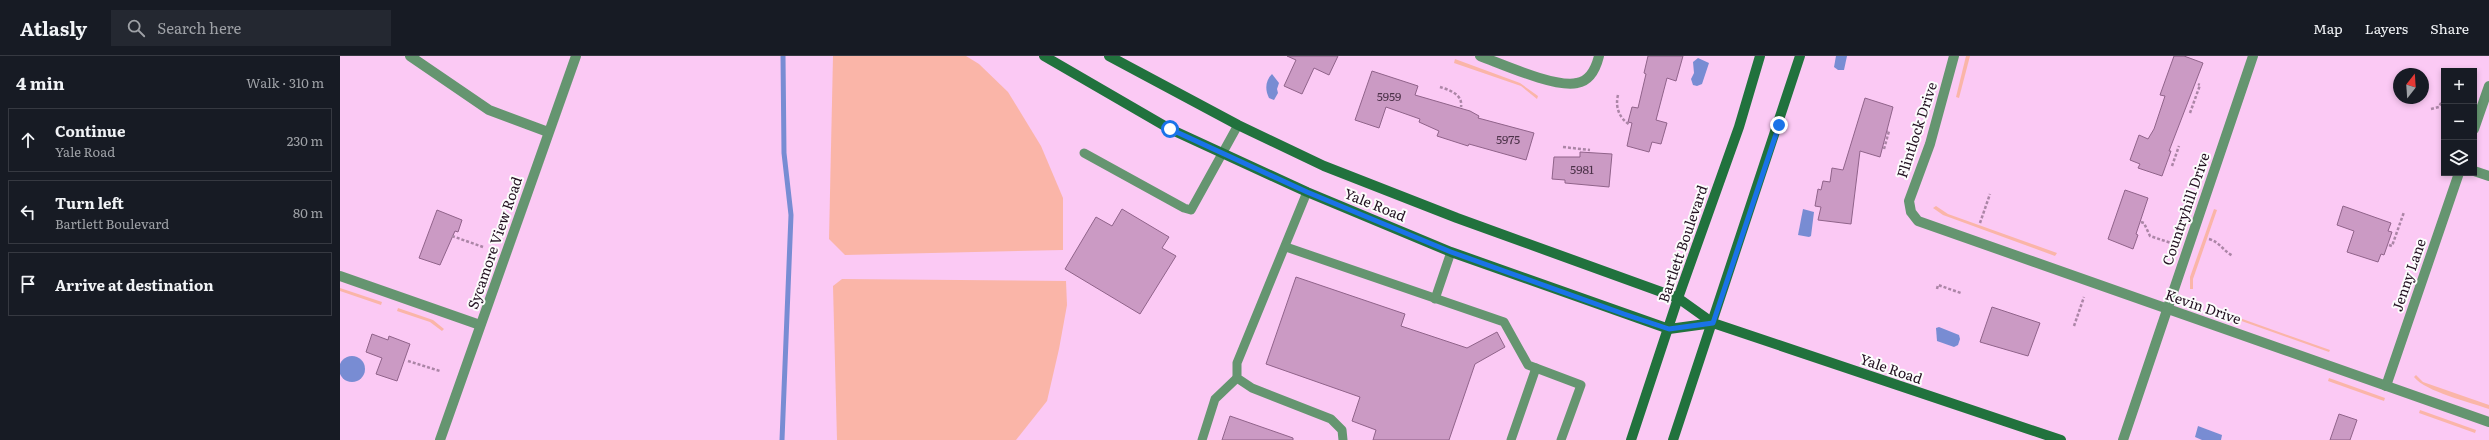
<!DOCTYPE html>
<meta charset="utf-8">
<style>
body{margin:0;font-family:Literata,serif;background:#242831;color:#f1f3f6}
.controls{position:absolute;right:12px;top:12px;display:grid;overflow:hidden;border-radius:0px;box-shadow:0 2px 6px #0003}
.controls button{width:36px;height:36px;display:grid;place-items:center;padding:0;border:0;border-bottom:1px solid #363941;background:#171b24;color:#f1f3f6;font:20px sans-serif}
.compass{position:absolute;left:2053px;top:12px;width:36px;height:36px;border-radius:50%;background:#171b24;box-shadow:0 2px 6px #0003;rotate:17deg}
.stop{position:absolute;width:12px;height:12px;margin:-9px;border:3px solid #1a73e8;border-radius:50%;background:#fff}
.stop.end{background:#1a73e8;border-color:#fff;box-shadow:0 1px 4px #0008}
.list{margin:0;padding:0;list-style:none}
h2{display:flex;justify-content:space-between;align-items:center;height:52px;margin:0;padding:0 16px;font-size:17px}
h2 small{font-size:13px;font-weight:400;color:#9ea1a6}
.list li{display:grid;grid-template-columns:26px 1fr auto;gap:12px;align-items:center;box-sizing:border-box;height:64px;margin:0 8px 8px;padding:0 8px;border:1px solid #363941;border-radius:0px}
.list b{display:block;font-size:15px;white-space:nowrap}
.list p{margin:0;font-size:13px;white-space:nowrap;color:#9ea1a6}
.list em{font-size:13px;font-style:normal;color:#9ea1a6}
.icon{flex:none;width:22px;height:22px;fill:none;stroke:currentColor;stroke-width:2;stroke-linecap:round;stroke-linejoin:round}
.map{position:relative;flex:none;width:2149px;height:384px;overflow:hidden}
header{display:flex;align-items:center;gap:24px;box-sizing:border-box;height:56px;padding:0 20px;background:#171b24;border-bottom:1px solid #363941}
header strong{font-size:19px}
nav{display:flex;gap:22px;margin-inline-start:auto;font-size:14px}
.search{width:280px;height:36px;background:#242831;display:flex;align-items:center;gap:10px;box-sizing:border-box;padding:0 14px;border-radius:0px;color:#9ea1a6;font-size:15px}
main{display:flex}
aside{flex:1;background:#171b24}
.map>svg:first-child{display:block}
</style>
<header>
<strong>Atlasly</strong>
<div class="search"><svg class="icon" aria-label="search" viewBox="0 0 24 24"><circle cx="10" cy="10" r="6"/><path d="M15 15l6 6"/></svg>Search here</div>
<nav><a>Map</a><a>Layers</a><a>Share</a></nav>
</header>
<main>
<aside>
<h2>4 min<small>Walk · 310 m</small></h2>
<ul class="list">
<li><svg class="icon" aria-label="ahead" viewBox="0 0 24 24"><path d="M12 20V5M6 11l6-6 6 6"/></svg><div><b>Continue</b><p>Yale Road</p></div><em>230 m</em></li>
<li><svg class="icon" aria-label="left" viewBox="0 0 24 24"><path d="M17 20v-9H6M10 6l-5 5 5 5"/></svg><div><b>Turn left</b><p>Bartlett Boulevard</p></div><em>80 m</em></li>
<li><svg class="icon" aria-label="arrive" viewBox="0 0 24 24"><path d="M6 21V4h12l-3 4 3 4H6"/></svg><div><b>Arrive at destination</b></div></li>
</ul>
</aside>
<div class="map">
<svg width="2149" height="384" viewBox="0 0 2149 384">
<rect width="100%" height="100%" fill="#fbc9f4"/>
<g fill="#fab5a8">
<path d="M493,0H626L639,8L668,36L701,90L723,142V194L505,199L489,183Z"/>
<path d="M1626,0H1630L1619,42L1616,41Z"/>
<path d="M1115,3L1180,27L1198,40L1197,43L1181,30L1114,7Z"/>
<path d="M1596,150L1608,158L1717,197L1715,200L1603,159L1593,152Z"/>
<path d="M1874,153L1877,154L1853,223V233H1850V221Z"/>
<path d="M502,223L726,225L727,249L719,293L707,345L676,384H497L493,230Z"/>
<path d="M0,232L42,246L41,249L0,235Z"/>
<path d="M58,252L93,264L104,273L102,275L90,266L57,255Z"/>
<path d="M1894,260L1990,294L1989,296L1893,262Z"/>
<path d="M2076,319L2083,326L2149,349V353C2130,346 2086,336 2074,321Z"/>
<path d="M1989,322L2045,342L2044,345L1988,325Z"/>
<path d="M2080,354L2136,374L2135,377L2079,357Z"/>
</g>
<g fill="#788cd3">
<path d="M1496,0H1507L1504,14H1498L1494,11Z"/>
<path d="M1358,2L1369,7L1362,28L1357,30L1353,29L1351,23L1354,17L1353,6Z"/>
<path d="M932,18L939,27L937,33L938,37L934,44L929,42C925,34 925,25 932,18Z"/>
<path d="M1463,153L1474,156L1471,180L1469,181L1458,179Z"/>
<path d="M1599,271L1619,279L1620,283L1618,289L1614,291L1597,285L1596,272Z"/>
<circle cx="12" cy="313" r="13"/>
<path d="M1858,370L1882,379L1881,384H1862L1855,381Z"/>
</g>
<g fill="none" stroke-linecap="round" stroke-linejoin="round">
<path stroke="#788cd3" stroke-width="5" d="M442,384L451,159L444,97L443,0"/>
</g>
<g fill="#cb9ac4" stroke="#90638a">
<path d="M947,0H998L989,19L974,12L962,38L944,30L956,4Z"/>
<path d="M1308,0H1343L1336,25L1327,22L1316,64L1327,67L1321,88L1312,86L1309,96L1287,90L1292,67L1288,66L1292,51L1298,52L1306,18L1304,17Z"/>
<path d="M1834,0H1844L1863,7L1829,95H1831L1822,120L1798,112L1800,108L1790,104L1799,79L1808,83L1814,73L1825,40L1820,39Z"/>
<path d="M1032,15L1078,30L1075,39L1130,55L1139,60L1138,62L1194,77L1186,104L1129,88L1128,90L1097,80L1099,75L1079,66L1080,63L1046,51L1039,72L1015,64Z"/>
<path d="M1525,42L1553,51L1540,101L1520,95L1511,168L1478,164L1481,151L1475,150L1478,133L1481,134L1483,125L1490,126L1492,112L1503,114Z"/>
<path d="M1240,96L1272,98L1269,131L1225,127V124L1212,123L1214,101H1240Z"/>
<path d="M1785,134L1808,142L1796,178L1798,179L1793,193L1768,183Z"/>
<path d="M2003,150L2051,167L2048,175L2052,176L2044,199L2041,198L2038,206L2007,196L2014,175L1997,169Z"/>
<path d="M782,153L829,181L822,192L836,200L800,258L725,213L756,161L772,170Z"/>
<path d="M97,154L122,164L118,176L115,175L100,209L79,202Z"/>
<path d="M956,221L1065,258L1061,270L1127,292L1157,276L1165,291L1135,308L1109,384H1033L1036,374L1012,365L1020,341L926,308Z"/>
<path d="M1652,251L1700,267L1688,300L1640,286Z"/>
<path d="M32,278L48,284L49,280L70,288L57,325L36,318L42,302L26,296Z"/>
<path d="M1999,358L2017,364L2010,384H1990Z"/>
<path d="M890,360L953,382V384H882Z"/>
</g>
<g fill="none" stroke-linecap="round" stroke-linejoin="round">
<g stroke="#ab85a6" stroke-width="2.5" stroke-dasharray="3 2" stroke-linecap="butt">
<path d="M1100,31C1109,34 1123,38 1121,51"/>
<path d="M1278,39C1275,51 1279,62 1290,69"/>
<path d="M2091,53L2099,51L2104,41"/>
<path d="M1850,57L1860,29L1858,28"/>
<path d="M1223,91L1250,94"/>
<path d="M1544,93L1549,75H1547"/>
<path d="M1832,110L1839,90"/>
<path d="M1801,166L1804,167L1810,180L1831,187"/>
<path d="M1640,167L1650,138"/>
<path d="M112,180L143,191"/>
<path d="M1869,183C1880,186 1883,195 1893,200"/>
<path d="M2049,189L2052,190L2064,156"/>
<path d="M1597,233L1598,229L1621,237"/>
<path d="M1734,270L1744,241"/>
<path d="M68,305L100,315"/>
</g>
<g stroke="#659570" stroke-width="9">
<path d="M744,97L844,152L851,154L898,69"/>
<path d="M967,136L897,307V322L912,332L991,363L1002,374L1003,384"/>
<path d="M946,191L1164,266L1188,309L1241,329L1221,384"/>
<path d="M1095,243L1111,196"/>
<path d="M862,384L875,343L897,322"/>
<path d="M1171,384L1196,312"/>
</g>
<g stroke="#659570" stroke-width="10">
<path d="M70,0L149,54L208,76"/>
<path d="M1140,0C1162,8 1215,32 1237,27C1250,25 1256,12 1259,0"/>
<path d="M1614,0L1590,88L1569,145L1571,156L1578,165L2149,366"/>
<path d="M2134,73L2149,30"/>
<path d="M2134,115L2149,120"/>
<path d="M0,220L140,269"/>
<path d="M2046,330L2119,117"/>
<path d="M1783,384L1913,0"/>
</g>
<path stroke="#659570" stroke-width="10" d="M100,384L236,0"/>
<g stroke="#21723d" stroke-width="10">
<path d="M704,0L830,73L967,136L1111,196L1329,273L1373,267"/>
<path d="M769,0L898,69L984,110L1117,162L1338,242L1373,267L1721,384"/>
<path d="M1291,384L1338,242L1399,71L1420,0"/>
<path d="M1333,384L1460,0"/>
</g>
</g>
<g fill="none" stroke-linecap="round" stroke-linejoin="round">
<path stroke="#1a73e8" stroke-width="5" d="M830,73L967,136L1111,196L1284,258L1329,273L1373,267L1439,69"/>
</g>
<g text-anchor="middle" stroke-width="4" stroke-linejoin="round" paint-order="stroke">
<g font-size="12" fill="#4c3249">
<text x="1049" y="45">5959</text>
<text x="1168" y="88">5975</text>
<text x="1242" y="118">5981</text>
</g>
<g font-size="14" fill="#221020" stroke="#fcfcfc">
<text transform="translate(1577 74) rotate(-72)" y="5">Flintlock Drive</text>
<text transform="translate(1035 149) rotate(22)" y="5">Yale Road</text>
<text transform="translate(1846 153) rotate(-71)" y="5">Countryhill Drive</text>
<text transform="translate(155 187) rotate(-71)" y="5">Sycamore View Road</text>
<text transform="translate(1343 188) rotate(-71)" y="5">Bartlett Boulevard</text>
<text transform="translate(2069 219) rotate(-71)" y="5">Jenny Lane</text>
<text transform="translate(1863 251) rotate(19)" y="5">Kevin Drive</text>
<text transform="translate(1551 313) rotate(19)" y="5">Yale Road</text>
</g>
</g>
</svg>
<div class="controls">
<button>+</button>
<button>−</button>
<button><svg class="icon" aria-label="layers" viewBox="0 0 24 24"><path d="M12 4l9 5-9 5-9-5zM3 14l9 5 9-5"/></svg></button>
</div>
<svg class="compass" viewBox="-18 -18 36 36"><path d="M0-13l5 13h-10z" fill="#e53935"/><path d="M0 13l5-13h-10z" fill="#9ea1a6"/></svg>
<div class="stop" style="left:830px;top:73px"></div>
<div class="stop end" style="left:1439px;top:69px"></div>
</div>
</main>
